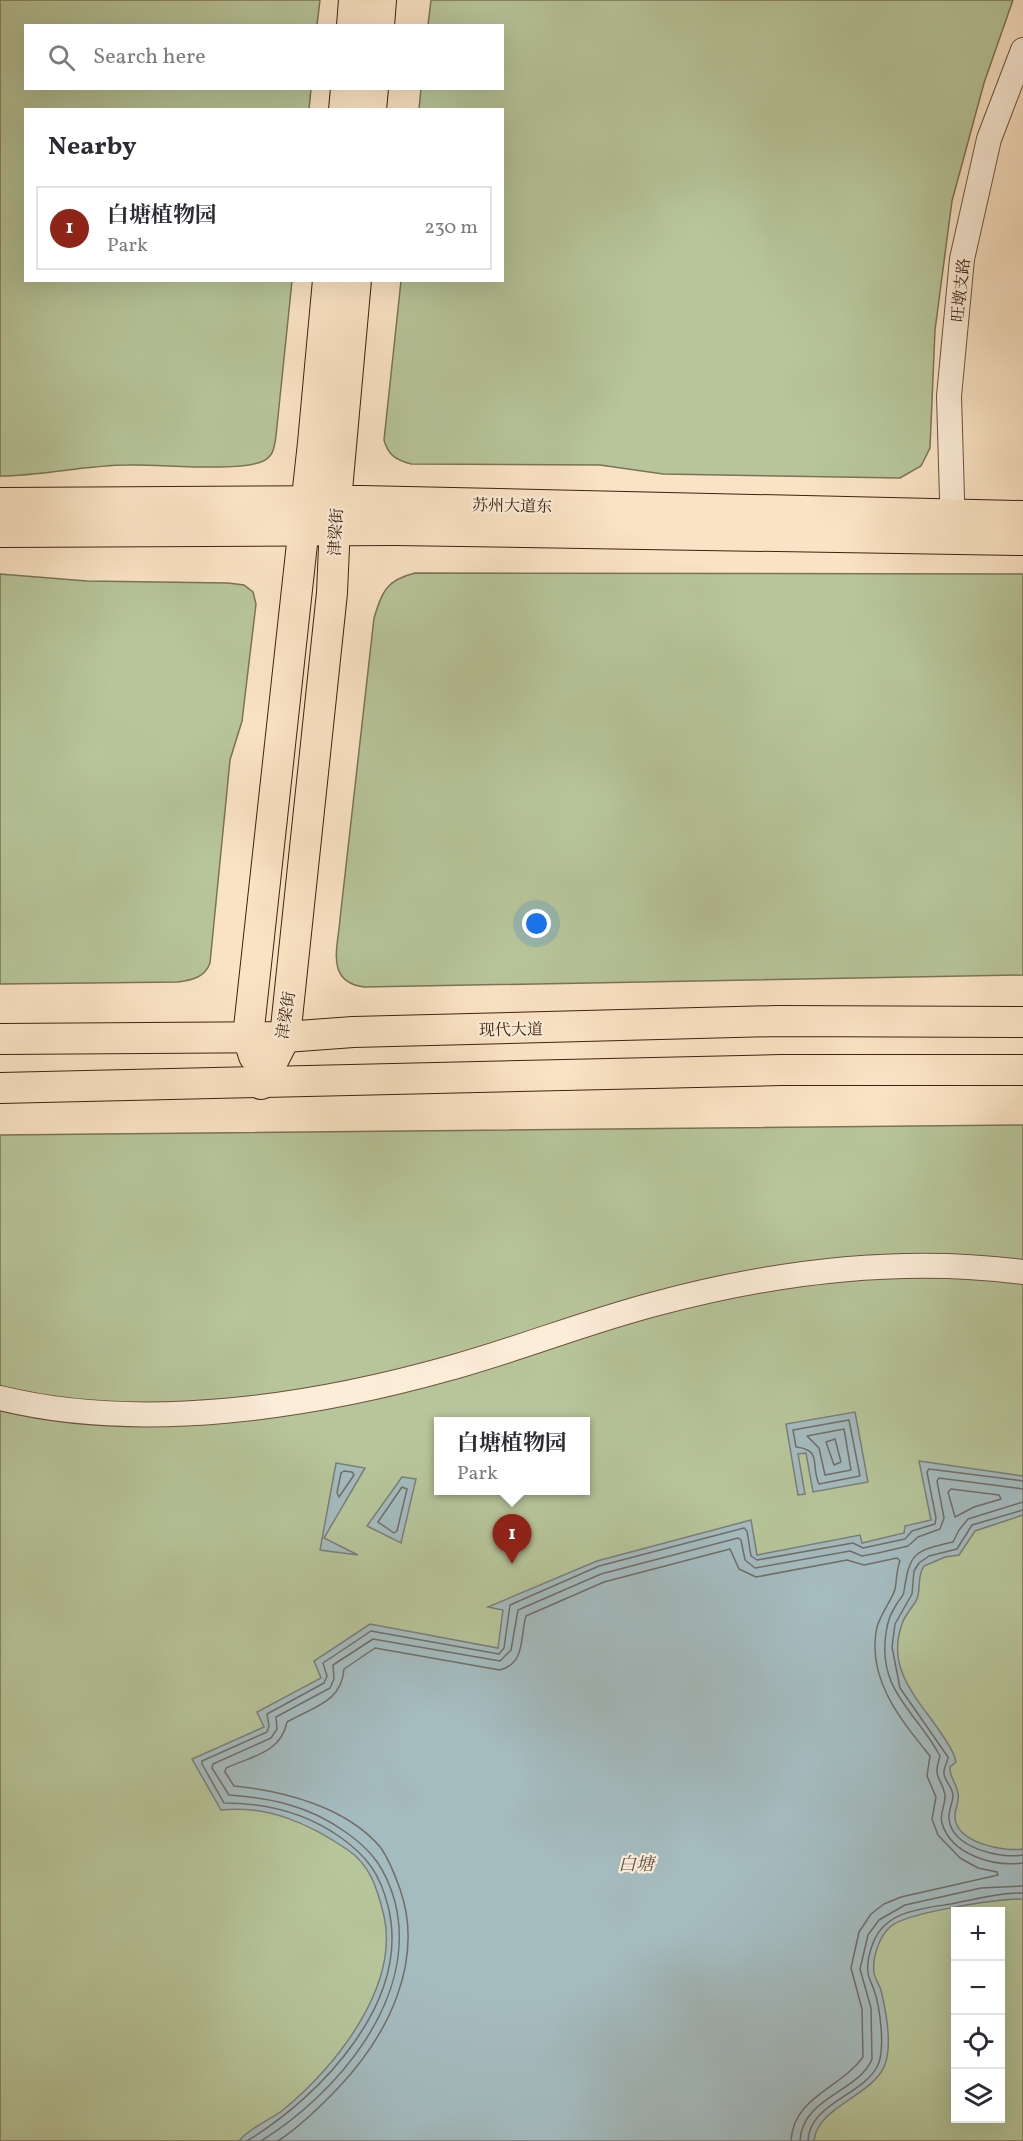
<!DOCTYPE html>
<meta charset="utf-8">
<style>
body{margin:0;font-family:Vollkorn,"Noto Serif SC",serif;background:#f2f2f3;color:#2b2b33}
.controls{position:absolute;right:18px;bottom:18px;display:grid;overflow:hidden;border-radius:0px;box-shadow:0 6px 24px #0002}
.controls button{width:54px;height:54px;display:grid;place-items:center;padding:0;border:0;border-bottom:2px solid #e1e1e2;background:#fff;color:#2b2b33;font:30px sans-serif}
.you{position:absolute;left:537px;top:924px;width:21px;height:21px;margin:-15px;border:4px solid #fff;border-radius:50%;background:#1a73e8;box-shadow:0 0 0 9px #1a73e833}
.badge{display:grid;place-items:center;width:39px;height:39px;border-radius:50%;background:#8f2418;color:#fff;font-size:20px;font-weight:700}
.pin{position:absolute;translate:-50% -50px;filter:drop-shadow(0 2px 3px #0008)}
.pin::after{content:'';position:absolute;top:32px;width:21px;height:18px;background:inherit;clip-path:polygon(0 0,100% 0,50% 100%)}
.popup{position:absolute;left:434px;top:1417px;width:156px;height:78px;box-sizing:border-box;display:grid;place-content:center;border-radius:0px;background:#fff;filter:drop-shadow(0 2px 4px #0005);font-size:20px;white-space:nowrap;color:#7c7c81}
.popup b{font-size:22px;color:#2b2b33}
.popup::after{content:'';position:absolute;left:50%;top:100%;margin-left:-12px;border:12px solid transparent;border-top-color:#fff}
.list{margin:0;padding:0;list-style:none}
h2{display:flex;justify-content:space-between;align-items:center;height:78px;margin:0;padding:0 24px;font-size:26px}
h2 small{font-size:20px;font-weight:400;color:#7c7c81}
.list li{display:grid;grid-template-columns:39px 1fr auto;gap:18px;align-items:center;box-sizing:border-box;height:84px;margin:0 12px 12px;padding:0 12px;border:2px solid #e1e1e2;border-radius:0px}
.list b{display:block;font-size:22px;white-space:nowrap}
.list p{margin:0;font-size:20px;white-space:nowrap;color:#7c7c81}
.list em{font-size:20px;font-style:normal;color:#7c7c81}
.icon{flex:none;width:33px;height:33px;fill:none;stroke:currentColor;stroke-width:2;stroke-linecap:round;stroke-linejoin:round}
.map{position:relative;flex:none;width:1023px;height:2141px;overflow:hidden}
.search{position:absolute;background:#fff;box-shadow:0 6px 24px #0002;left:24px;top:24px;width:480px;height:66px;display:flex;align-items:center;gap:15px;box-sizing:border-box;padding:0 21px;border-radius:0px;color:#7c7c81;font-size:22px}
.panel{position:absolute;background:#fff;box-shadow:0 6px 24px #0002;left:24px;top:108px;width:480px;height:174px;border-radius:0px}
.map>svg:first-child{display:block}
</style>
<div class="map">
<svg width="1023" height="2141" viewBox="0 0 1023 2141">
<rect width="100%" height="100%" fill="#fae3c4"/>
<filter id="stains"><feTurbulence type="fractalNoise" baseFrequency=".00333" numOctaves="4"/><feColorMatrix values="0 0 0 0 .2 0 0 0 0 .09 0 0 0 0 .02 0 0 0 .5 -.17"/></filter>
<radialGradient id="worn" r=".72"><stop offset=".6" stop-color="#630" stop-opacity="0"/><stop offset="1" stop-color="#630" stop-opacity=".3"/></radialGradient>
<g fill="#b7c59a" stroke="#7a7456" stroke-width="1.5" fill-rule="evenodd">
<path d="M0,0H320L317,25L26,26V88L311,89L309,109L26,110V280L292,281L276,436C274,448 274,457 261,462C234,472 161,464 128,465C85,465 43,476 0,476Z"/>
<path d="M431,0H1013L984,83L952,201L935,330L930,448L921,466L900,478L663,474L600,465L411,464C396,460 388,455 384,440L401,281L502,280V110L419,109L421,89L502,88V26L428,25Z"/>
<path d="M415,573L1023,574V975L364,987C325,982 338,947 340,919L374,618C382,592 386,580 415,573Z"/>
<path d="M0,574L87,581L228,583L244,585L253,592L256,604L242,721L230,760L210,963C205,977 193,980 178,982L0,984Z"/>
<path d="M1023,1125V2141H0V1135ZM438,1422H586V1490H438ZM956,1912H1000V2118H956Z"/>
</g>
<g fill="#a4bbbf" stroke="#7b7e7a" stroke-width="1.5">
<path d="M855,1412L868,1482L813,1492L806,1453L798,1454L805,1494L798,1495L786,1424Z"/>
<path d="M919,1461L1023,1476V1515L975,1531L959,1555L945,1557L924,1566C916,1577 922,1590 916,1601C911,1609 905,1615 902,1624C882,1679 934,1711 954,1755L956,1762L950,1767C949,1777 957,1783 958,1794C960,1802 954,1809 955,1817C956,1843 1004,1852 1023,1849V1899C999,1899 906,1912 890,1927C879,1937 872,1958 874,1973C875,1979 879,1984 881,1990C886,2011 893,2047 884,2067C871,2096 817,2107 814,2141H239C249,2128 270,2120 283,2110C336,2067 402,1984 383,1912C377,1888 370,1865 348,1850C310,1824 268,1805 221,1810L192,1759L264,1727L257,1712L321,1678L314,1661L370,1624L498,1648L503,1610L488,1607L597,1561L751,1520L757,1555L860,1535L862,1543L904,1533L905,1526L931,1520Z"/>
<path d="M336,1463L365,1468L324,1538L358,1555L320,1550Z"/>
<path d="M402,1477L416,1479L401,1543L367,1526Z"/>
</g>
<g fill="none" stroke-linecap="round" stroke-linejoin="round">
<g stroke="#716e68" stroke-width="1.5">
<path d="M849,1420L860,1476L819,1484C810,1465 823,1450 796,1447L793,1430Z"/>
<path d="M844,1429L851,1470L825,1475L819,1448L807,1436Z"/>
<path d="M835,1439L841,1462L834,1465L826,1442Z"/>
<path d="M344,1471L352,1472L354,1475L339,1497L337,1493L341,1473Z"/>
<path d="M402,1487L407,1489L397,1531L394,1533L378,1522Z"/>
<path d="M951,1489L999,1495L1001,1499L974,1507L955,1517L948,1492Z"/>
<path d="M1023,1502L968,1519L959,1530L953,1542C914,1551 910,1552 904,1591C904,1597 897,1601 895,1607C890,1615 887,1624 886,1633C877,1691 917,1712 940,1756C932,1781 942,1776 945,1795C946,1805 939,1813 942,1823C951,1855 994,1867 1023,1863"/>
<path d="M1023,1510L972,1525L957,1549L929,1556L919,1563L914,1571L912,1594L895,1624L892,1647L900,1688L948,1757C948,1763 943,1767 944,1774C945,1781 952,1787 953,1795C953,1803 948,1811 949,1819C952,1848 1000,1859 1023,1855"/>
<path d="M247,2141C321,2096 412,2001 388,1906C380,1874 367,1856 340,1837C306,1813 267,1803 224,1803L202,1764V1761L267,1732L269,1726L267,1714L324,1683L327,1676L323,1663L371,1631L499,1654L504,1648L510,1605L599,1566L744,1528L747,1531L751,1556L757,1560L853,1543L863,1548L905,1539L912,1531L935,1524L936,1518L927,1472L929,1469L1023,1481"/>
<path d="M261,2141C337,2094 419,1998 395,1902C386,1869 372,1850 344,1831C309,1806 271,1798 229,1795L212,1768L213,1764L271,1738L277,1729L276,1717L330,1688L334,1679L333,1665L373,1639L500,1661L511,1650L518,1610L601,1574L738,1538L741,1540L745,1560L755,1568L850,1551L862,1556L878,1553L908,1546L918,1537L940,1529L944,1518L937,1481L939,1478L1023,1489"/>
<path d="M278,2141C301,2126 320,2107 339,2087C388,2035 425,1961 400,1889C395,1875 390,1861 381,1848C347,1807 284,1791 234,1786L225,1772L226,1768C252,1756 281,1753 287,1722C313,1707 342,1702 344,1669L375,1648L500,1670C526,1663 520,1636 526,1616L604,1582L730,1549L739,1569L756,1577L847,1560L864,1565L897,1558L900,1561C896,1571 897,1580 895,1589C893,1598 881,1613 877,1627C866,1678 900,1719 930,1756L927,1776L936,1797L932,1819L938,1835L960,1858L978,1868L997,1872L998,1875L901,1897L884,1904L871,1914L859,1932L851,1968L862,2009L863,2057C841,2088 793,2097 791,2141"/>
<path d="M800,2141C802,2097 859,2092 872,2059L871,2008L860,1969L868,1935L879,1920L905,1905L981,1888L1023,1886"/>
<path d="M808,2141C809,2104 861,2096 877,2067C886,2051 880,2007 874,1990C872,1984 869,1979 868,1973C867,1965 869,1954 872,1946C883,1911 920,1909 951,1904C975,1899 998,1893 1023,1893"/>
</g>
<g stroke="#6d523e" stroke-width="26">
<g id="minor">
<path d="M953,532L949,396L962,259L989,139L1023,50"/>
<path d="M0,1398C142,1433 311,1407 450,1368C519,1349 586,1322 655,1304C774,1272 900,1256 1023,1272"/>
</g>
</g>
<g stroke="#3e2212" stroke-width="32">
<g id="major">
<path d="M352,26L354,0"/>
<path d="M379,26L381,0"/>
<path d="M344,110L346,88"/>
<path d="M371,110L373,88"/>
<path d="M0,503L361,501L1023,516"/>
<path d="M0,532L395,530L1023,540"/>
<path d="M0,1039L285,1037L353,1032L777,1021L1023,1022"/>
<path d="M254,1056L248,1037L313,443L328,280"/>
<path d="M261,1084L285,1037L332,593L336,501L356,280"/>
<path d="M0,1088L781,1070H1023"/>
</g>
</g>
<use href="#minor" stroke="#fcedd9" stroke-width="24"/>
<use href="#major" stroke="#fae3c4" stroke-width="30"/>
</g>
<g text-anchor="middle" stroke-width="4.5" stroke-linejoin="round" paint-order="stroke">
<g font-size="16" fill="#3e2212" stroke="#fcedd9">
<text transform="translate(960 290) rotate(-84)" y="6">旺墩支路</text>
<text transform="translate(512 505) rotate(1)" y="6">苏州大道东</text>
<text transform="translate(335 532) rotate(-87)" y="6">津梁街</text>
<text transform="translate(285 1015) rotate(-81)" y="6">津梁街</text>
<text transform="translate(511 1029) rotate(-1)" y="6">现代大道</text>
</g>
<g font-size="18" font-style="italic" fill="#5d5046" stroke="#fcedd9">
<text x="636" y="1870">白塘</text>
</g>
</g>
<rect width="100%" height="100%" filter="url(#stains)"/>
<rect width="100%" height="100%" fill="url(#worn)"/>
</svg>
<div class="controls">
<button>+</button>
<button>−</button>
<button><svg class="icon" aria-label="locate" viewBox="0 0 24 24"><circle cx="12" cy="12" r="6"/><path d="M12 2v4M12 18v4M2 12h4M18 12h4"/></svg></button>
<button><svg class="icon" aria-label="layers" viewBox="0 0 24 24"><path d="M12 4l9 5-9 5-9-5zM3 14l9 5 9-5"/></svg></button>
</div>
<div class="you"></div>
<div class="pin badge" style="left:512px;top:1564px">1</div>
<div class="popup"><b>白塘植物园</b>Park</div>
<div class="search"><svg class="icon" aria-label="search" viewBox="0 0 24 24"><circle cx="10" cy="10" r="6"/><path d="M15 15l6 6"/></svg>Search here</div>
<section class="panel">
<h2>Nearby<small></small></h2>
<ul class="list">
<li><span class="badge">1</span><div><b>白塘植物园</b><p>Park</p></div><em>230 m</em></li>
</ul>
</section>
</div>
